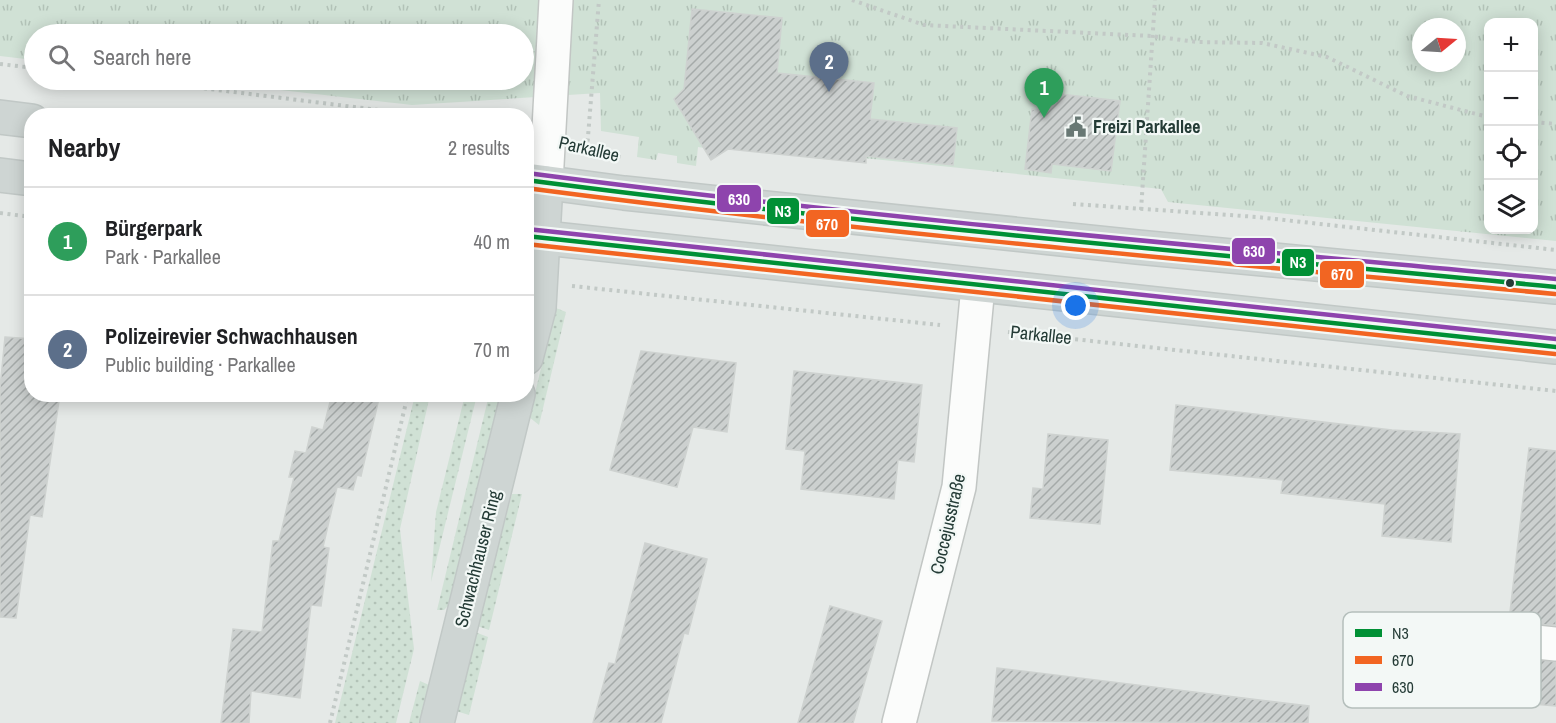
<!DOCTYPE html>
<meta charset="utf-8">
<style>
body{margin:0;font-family:"Archivo Narrow",sans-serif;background:#f6f6f6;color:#202124}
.controls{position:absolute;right:18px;top:18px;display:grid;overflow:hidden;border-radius:12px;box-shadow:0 3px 15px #0003}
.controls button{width:54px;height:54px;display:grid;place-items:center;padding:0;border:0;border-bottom:2px solid #e0e0e0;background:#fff;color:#202124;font:30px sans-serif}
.compass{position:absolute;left:1412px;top:18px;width:54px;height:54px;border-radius:50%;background:#fff;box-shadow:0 3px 15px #0003;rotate:72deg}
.you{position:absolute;left:1076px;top:306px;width:21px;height:21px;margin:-15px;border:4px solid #fff;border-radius:50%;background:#1a73e8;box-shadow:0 0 0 9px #1a73e833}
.badge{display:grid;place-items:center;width:39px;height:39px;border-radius:50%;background:#687874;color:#fff;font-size:20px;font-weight:700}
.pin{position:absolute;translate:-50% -50px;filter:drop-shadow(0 2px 3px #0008)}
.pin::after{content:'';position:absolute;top:32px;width:21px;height:18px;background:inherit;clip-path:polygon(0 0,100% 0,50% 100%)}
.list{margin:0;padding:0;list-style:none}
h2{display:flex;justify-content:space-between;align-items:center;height:78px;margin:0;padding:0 24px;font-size:26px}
h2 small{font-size:20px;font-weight:400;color:#757577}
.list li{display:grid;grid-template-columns:39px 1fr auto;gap:18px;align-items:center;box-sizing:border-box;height:108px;padding:0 24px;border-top:2px solid #e0e0e0}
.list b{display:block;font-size:22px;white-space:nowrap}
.list p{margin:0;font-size:20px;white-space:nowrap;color:#757577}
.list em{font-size:20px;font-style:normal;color:#757577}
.icon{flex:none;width:33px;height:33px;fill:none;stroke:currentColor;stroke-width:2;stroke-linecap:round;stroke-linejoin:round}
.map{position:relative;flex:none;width:1556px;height:723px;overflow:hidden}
.search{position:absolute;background:#fff;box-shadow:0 3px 15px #0003;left:24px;top:24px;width:510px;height:66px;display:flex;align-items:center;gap:15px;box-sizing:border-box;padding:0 21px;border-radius:33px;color:#757577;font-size:22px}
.panel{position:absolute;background:#fff;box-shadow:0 3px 15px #0003;left:24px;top:108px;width:510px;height:294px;border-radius:24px}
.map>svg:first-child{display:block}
</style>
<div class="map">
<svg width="1556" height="723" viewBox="0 0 1556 723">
<defs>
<pattern id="grass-dots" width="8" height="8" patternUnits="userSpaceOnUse" patternTransform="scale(1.5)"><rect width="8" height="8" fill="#d0e1d5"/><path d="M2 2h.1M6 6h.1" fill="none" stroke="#b2c2b7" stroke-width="1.8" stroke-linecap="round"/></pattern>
<pattern id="park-tufts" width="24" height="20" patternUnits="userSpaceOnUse" patternTransform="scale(1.5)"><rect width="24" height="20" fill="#d0e1d5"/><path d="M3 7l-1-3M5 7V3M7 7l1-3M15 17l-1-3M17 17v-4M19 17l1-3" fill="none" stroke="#b2c2b7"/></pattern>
<pattern id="building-hatch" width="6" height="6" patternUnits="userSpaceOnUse" patternTransform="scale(1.5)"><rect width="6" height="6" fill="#ccd0cf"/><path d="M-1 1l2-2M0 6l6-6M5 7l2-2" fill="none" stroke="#a5aaa9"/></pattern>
</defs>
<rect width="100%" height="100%" fill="#e5e9e7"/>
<g fill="url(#grass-dots)">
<path d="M556,308L566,312L539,425L529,417Z"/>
<path d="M415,395H430L400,529L414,649L396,723H335Z"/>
<path d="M465,395H477L431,582L436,512Z"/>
<path d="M489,395H501L451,603L444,610H437Z"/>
<path d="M512,494H522L489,630L477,626Z"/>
<path d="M475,632L488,637L469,715L456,711Z"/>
<path d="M420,681L429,685L420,723H409Z"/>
</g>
<path fill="url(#park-tufts)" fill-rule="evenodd" d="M0,0H1556V241L1168,202L1161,189L719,143L718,150L698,147L696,166L677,163V156L658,153L656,160L637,157L639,137L601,131L600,93L412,105L194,80H524V34H34V60L0,56ZM1488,22H1534V230H1488ZM1421,27H1457V63H1421Z"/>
<g fill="url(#building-hatch)" stroke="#ced2d0" stroke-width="1.5">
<path d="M692,9L782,18L777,73L874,83L870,119L957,128L953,165L866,156V163L728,149L711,160L674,99L684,89Z"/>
<path d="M1042,92L1120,101L1111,171L1052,164L1051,173L1025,169L1032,109L1039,110Z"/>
<path d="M5,337L32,339V394H60L42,517L30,515L16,618L0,617V388Z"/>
<path d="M641,351L736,363L727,432L693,427L677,487L610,470Z"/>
<path d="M794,371L922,385L914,462L898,460L894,499L801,489L805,451L786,449Z"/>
<path d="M332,394H380L361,476L357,475L353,490L337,487L323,547L329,548L321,606L311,605L300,698L251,691L249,723H221L233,629L262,632L273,541H279L294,477H289L295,451L306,453L312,427L323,430Z"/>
<path d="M1176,405L1392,430L1460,434L1451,542L1382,536L1385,504L1281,493L1283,480L1170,470Z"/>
<path d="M1048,434L1108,440L1100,524L1030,518L1033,488L1043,489Z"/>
<path d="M1529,448L1556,451V625L1519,624L1511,630L1507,640L1509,649L1516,657L1556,662V706L1475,699L1479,653L1505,655Z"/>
<path d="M645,543L707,559L688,634L684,633L661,723H593L609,663L615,664Z"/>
<path d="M830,606L882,621L853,723H798Z"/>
<path d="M997,668L1309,706L1308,723L992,721Z"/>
</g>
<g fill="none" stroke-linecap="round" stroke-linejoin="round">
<g stroke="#c2c6c4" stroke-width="36">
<g id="minor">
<path d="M546,183L556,0"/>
<path d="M1526,641L1556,644"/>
<path d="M899,723L959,487L978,286"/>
</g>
</g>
<g stroke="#c1c8c6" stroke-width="36">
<g id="major">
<path d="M0,117L32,121"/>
<path d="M0,175L32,179"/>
<path d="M526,180L624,193L1137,247L1556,287"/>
<path d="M526,236L1556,347"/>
<path d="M526,358L539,308L546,183"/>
<path d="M437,723L518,394"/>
</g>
</g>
<g stroke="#c2c9c6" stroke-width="4" stroke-dasharray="3 4.5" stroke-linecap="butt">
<path d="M852,0L924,25L1151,36L1197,42L1262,43L1327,57L1407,96L1488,117"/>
<path d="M0,64L34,68"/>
<path d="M137,80L427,116"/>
<path d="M1534,122L1556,124"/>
<path d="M581,148L621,157"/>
<path d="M587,149L599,0"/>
<path d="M1073,204L1257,217L1556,250"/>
<path d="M1141,210L1155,0"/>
<path d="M0,213L32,217"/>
<path d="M572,286L940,325"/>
<path d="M1008,332L1556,391"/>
<path d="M330,723L408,394"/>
</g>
<use href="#minor" stroke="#fbfcfb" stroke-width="33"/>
<use href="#major" stroke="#ced5d3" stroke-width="33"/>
<g stroke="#f3f8f6" stroke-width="9">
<g id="bus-1">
<path d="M526,180C868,225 1213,254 1556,287"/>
<path d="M526,236L1556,347"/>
</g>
</g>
<g stroke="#f3f8f6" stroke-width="9">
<g id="bus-2">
<path d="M526,188C868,233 1212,262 1555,294"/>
<path d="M526,244L1555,354"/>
</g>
</g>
<g stroke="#f3f8f6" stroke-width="9">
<g id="bus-3">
<path d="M527,173C869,218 1213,247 1556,279"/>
<path d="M527,229L1556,339"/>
</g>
</g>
<use href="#bus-1" stroke="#009035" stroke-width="4.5"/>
<use href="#bus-2" stroke="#f26522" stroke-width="4.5"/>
<use href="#bus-3" stroke="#8e44ad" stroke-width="4.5"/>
</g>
<defs>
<g id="civic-bare" transform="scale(1.62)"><path d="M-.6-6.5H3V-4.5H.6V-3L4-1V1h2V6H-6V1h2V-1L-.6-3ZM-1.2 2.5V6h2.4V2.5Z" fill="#687874" stroke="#f3f8f6" stroke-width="2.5" paint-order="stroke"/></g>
</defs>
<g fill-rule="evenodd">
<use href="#civic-bare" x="1076" y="127"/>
</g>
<circle fill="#243b36" stroke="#f3f8f6" stroke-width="2" cx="1510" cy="283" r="5"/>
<g text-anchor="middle" stroke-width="4.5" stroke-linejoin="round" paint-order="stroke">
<g font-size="18" font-weight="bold" fill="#243b36" stroke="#f3f8f6" text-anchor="start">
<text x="1093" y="133">Freizi Parkallee</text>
</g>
<g font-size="18" fill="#243b36" stroke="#f3f8f6">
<text transform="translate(589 149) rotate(13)" y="6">Parkallee</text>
<text transform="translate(1041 335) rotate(6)" y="6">Parkallee</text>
<text transform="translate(948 524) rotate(-77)" y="6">Coccejusstraße</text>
<text transform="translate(478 559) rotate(-76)" y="6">Schwachhauser Ring</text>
</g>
</g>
<rect x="1343" y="612" width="198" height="96" rx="9" fill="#f3f8f6" stroke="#b5bfbc" stroke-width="1.5"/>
<rect x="1355" y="629" width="27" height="8" fill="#009035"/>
<rect x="1355" y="656" width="27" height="8" fill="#f26522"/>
<rect x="1355" y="683" width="27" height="8" fill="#8e44ad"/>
<g font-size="16" fill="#243b36">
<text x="1392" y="639">N3</text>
<text x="1392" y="666">670</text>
<text x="1392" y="693">630</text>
</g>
<g stroke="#f3f8f6" stroke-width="2">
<rect x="716" y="184" width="46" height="29" rx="6" fill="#8e44ad"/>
<rect x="766" y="197" width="34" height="28" rx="6" fill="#009035"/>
<rect x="805" y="209" width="45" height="29" rx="6" fill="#f26522"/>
<rect x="1231" y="237" width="45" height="28" rx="6" fill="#8e44ad"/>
<rect x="1281" y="248" width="34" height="29" rx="6" fill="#009035"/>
<rect x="1319" y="260" width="46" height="29" rx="6" fill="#f26522"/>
</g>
<g font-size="16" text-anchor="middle" font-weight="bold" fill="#fff">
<text x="739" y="205">630</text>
<text x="783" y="217">N3</text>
<text x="827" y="230">670</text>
<text x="1254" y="257">630</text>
<text x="1298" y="268">N3</text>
<text x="1342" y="280">670</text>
</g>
</svg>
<div class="controls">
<button>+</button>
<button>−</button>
<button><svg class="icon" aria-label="locate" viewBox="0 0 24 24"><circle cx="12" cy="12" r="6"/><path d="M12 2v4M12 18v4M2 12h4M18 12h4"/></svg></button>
<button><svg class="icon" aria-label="layers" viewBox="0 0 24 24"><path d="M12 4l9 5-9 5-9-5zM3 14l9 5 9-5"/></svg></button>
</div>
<svg class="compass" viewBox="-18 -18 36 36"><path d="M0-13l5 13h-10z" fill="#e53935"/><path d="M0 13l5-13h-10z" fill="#757577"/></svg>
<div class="you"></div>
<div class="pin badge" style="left:1044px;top:118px;background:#2e9e5b">1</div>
<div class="pin badge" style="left:829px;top:92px;background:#5c6f8a">2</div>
<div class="search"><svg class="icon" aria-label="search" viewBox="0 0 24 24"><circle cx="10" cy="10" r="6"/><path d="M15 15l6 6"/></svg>Search here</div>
<section class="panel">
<h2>Nearby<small>2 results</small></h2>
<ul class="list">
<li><span class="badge" style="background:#2e9e5b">1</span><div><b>Bürgerpark</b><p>Park · Parkallee</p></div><em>40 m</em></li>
<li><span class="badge" style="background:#5c6f8a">2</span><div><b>Polizeirevier Schwachhausen</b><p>Public building · Parkallee</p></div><em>70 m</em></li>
</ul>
</section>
</div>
